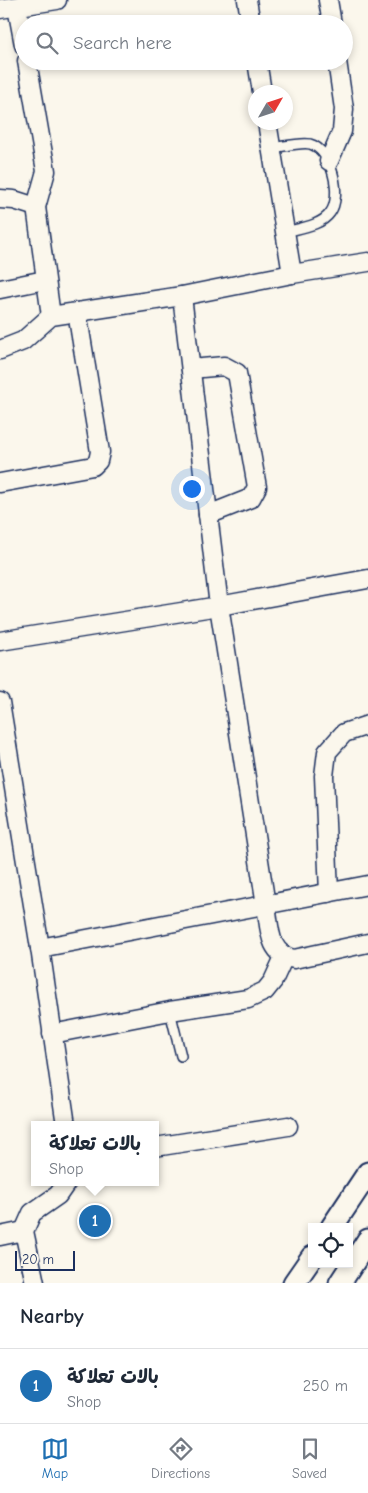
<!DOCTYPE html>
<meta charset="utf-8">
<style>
body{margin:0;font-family:"Comic Neue","Playpen Sans Arabic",sans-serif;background:#f2f2f3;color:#1f2937}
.controls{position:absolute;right:15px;bottom:15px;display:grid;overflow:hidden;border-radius:0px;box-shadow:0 2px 8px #0003}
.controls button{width:45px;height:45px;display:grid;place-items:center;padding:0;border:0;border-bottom:1px solid #e0e1e3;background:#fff;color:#1f2937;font:25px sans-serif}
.compass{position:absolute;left:248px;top:85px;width:45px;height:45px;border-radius:50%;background:#fff;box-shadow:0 2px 8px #0003;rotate:51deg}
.scale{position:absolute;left:15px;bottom:12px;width:60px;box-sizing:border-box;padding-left:5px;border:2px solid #1b2f5e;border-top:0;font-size:14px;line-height:18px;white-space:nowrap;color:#1b2f5e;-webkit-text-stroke:4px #fbf7ec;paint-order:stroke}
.you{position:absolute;left:191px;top:488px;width:18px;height:18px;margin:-12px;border:4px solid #fff;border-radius:50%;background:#1a73e8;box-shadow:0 0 0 8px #1a73e833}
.badge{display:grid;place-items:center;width:32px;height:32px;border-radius:50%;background:#1f6fb2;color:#fff;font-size:16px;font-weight:700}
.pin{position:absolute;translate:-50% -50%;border:2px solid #fff;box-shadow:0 1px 5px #0006}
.popup{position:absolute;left:31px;top:1121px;width:128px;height:65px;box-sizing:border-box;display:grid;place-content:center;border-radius:0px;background:#fff;filter:drop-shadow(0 1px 4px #0005);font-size:16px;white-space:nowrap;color:#747a83}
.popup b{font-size:19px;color:#1f2937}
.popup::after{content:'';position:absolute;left:50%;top:100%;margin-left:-10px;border:10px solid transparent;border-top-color:#fff}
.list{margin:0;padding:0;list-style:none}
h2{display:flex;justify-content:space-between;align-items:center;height:65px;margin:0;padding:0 20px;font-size:21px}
h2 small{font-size:16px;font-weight:400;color:#747a83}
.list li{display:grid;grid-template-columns:32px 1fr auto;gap:15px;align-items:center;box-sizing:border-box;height:75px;padding:0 20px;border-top:1px solid #e0e1e3}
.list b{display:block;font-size:19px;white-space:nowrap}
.list p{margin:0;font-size:16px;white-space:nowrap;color:#747a83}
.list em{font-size:16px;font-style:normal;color:#747a83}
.icon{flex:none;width:28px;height:28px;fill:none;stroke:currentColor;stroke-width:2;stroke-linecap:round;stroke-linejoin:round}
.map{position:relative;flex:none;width:368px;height:1283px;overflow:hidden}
.search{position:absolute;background:#fff;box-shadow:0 2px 8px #0003;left:15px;right:15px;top:15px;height:55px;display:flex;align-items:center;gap:12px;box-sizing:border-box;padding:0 18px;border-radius:28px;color:#747a83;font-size:19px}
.sheet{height:140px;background:#fff}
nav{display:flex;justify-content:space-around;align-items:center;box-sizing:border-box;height:70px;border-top:1px solid #e0e1e3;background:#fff;font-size:14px;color:#747a83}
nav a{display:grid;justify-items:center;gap:2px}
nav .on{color:#1f6fb2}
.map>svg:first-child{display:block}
</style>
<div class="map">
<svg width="368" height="1283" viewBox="0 0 368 1283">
<rect width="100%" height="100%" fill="#fbf7ec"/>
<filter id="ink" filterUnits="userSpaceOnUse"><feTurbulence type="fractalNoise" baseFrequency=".02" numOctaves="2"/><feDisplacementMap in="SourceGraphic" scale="10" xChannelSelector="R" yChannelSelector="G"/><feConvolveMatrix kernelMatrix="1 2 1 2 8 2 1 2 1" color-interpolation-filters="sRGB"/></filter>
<g filter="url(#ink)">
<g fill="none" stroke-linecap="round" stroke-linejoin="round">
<g stroke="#1b2f5e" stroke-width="12">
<g id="service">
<path d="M271,148C281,147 301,142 310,144C332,150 343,196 330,213C321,226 299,228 285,232"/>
<path d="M170,1011L181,1056"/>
</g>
</g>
<g stroke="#1b2f5e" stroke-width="21">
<g id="minor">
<path d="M247,0L251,24"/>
<path d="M328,0L332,24"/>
<path d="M17,7L24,45"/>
<path d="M0,9L57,0"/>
<path d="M27,61L46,171L36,207L51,316"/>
<path d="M257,61L262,92"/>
<path d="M267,122L292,274"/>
<path d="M329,161L342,131L344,109L337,61"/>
<path d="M0,199L14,200L36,207"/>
<path d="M0,289L45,280"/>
<path d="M182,296L219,606L266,905C270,928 268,954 294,959L368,943"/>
<path d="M0,350L23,341L51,316L182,296L292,274L368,262"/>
<path d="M191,369L224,366L237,373L257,487L251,498L208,515"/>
<path d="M0,483L93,466L98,461L100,452L77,312"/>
<path d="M0,641L219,606L368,579"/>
<path d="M0,702L40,948L66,1125"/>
<path d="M329,893L324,776L327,752L344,733L368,725"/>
<path d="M40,948L368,885"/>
<path d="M52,1034L170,1011L248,999L265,991L273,981L284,957"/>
<path d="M155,1147L288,1126"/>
<path d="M0,1236L24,1231"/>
<path d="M35,1283L24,1231L32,1213L58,1195L67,1182"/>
</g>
</g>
<g stroke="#1b2f5e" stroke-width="25">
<g id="tertiary">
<path d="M332,1227L368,1173"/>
<path d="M294,1283L312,1257"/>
<path d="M340,1283L368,1240"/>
</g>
</g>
<use href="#service" stroke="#fbf7ec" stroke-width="9"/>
<use href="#minor" stroke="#fbf7ec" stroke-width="18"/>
<use href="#tertiary" stroke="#fbf7ec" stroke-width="21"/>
</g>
</g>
</svg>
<div class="controls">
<button><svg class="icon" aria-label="locate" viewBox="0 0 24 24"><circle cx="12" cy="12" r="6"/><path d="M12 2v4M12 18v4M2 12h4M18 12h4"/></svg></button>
</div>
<svg class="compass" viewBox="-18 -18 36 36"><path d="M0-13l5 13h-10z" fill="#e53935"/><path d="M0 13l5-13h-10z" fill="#747a83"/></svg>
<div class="scale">20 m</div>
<div class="you"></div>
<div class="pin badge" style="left:95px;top:1221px">1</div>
<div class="popup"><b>بالات تعلاكة</b>Shop</div>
<div class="search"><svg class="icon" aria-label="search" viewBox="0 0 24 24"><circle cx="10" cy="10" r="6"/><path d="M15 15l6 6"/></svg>Search here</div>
</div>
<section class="sheet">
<h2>Nearby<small></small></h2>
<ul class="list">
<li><span class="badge">1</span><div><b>بالات تعلاكة</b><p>Shop</p></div><em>250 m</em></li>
</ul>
</section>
<nav>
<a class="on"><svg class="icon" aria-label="map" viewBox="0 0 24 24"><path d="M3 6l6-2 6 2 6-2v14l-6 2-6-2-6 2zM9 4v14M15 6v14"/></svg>Map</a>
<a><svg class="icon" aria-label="directions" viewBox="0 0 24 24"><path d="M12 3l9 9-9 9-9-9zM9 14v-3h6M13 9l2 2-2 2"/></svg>Directions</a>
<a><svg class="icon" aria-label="saved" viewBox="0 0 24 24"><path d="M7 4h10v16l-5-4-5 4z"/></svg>Saved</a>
</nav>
